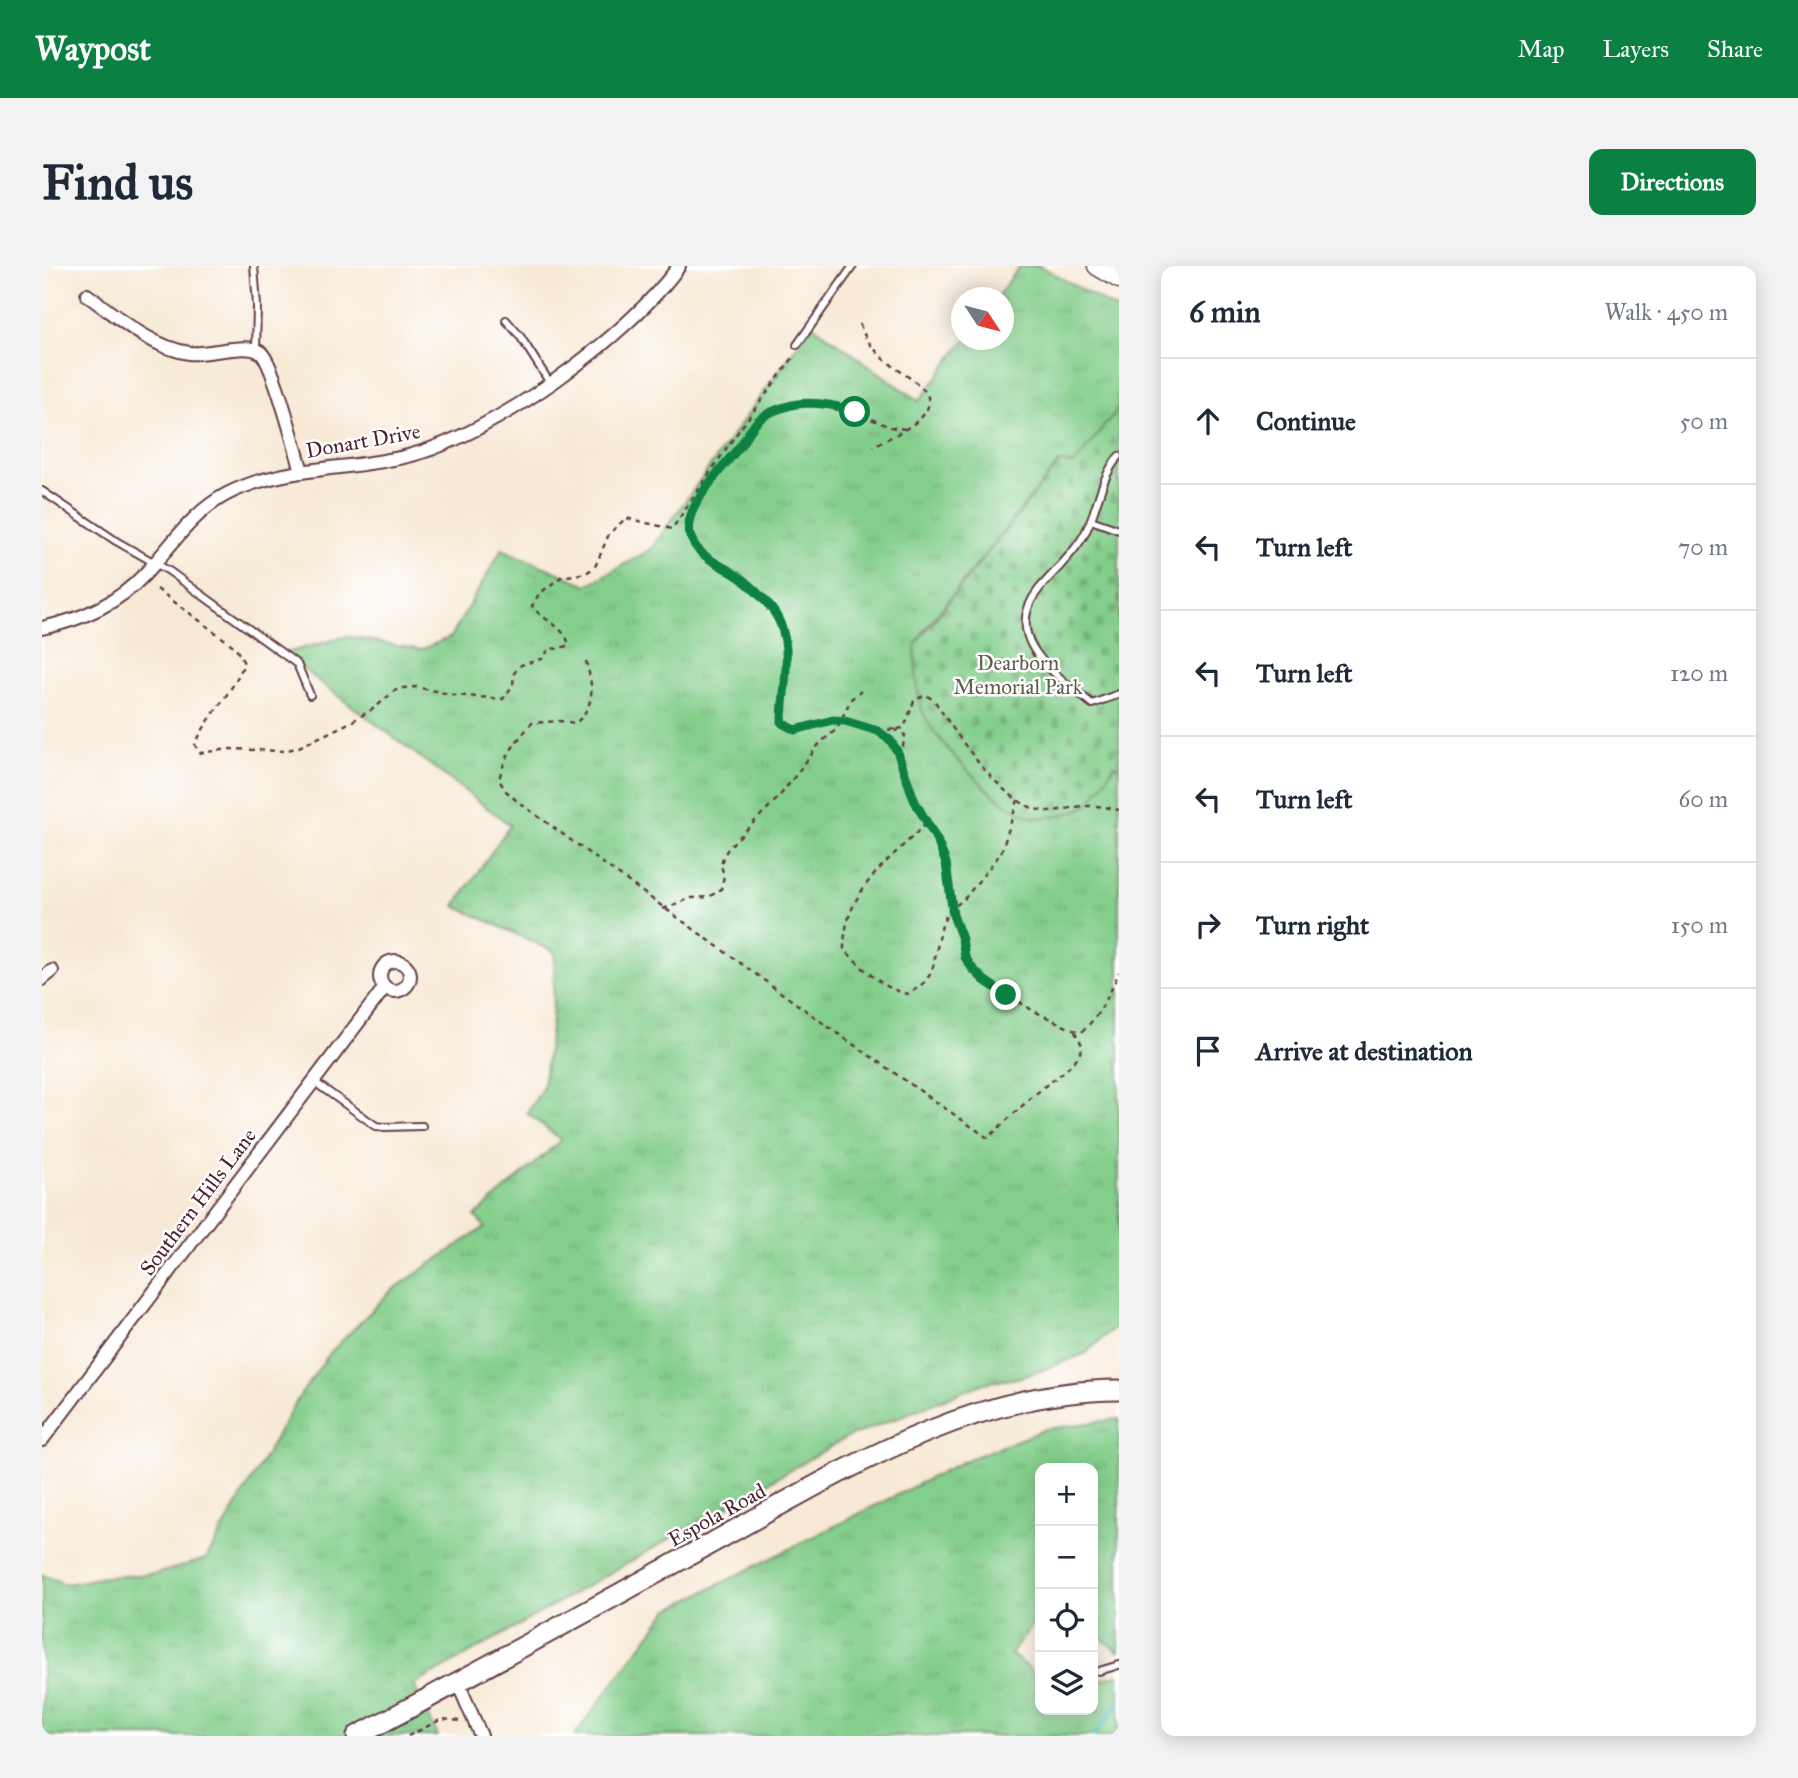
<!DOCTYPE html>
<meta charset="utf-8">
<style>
body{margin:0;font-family:"IM FELL Great Primer",serif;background:#f2f2f3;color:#1f2937}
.controls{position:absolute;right:21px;bottom:21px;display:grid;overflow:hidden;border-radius:14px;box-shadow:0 4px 18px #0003}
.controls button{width:63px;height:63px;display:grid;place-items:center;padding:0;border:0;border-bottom:2px solid #e0e1e3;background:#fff;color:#1f2937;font:35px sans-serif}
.compass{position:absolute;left:909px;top:21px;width:63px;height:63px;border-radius:50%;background:#fff;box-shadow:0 4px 18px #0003;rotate:126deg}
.stop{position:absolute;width:21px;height:21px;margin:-16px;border:5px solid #0b8043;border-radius:50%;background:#fff}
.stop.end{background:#0b8043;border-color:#fff;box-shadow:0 2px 7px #0008}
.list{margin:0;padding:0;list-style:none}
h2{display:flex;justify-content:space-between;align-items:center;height:91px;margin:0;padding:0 28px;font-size:30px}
h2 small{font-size:23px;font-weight:400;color:#747a83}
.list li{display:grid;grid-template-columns:46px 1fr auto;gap:21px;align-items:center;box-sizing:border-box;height:126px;padding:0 28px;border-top:2px solid #e0e1e3}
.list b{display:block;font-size:26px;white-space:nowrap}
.list em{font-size:23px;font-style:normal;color:#747a83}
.icon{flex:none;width:38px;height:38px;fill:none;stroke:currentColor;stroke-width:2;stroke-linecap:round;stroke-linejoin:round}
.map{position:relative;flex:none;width:1077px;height:1470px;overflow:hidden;border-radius:14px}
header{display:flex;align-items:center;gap:42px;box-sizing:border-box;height:98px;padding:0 35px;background:#0b8043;color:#fff}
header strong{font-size:33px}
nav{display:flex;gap:38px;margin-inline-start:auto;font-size:24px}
.intro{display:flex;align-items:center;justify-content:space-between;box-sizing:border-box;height:168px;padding:0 42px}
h1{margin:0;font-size:49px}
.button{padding:18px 32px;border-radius:14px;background:#0b8043;color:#fff;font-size:24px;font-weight:700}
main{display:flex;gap:42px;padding:0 42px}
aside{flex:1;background:#fff;border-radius:14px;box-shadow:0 4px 18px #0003}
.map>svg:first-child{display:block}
</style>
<header>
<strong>Waypost</strong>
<nav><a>Map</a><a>Layers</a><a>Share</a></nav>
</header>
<div class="intro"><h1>Find us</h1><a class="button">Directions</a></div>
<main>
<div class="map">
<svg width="1077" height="1470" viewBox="0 0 1077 1470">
<defs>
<pattern id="grass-tufts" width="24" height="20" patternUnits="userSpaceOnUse" patternTransform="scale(1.75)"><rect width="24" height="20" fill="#83ce8b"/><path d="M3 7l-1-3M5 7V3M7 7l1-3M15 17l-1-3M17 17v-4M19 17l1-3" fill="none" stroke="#73b078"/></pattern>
<pattern id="cemetery-stones" width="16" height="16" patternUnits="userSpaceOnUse" patternTransform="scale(1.75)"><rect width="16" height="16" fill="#83ce8b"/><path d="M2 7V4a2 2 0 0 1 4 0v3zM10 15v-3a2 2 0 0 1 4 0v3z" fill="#73b078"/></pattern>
</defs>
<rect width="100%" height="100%" fill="#fff"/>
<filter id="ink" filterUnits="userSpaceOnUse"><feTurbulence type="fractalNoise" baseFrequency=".0143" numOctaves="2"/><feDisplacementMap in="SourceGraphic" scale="14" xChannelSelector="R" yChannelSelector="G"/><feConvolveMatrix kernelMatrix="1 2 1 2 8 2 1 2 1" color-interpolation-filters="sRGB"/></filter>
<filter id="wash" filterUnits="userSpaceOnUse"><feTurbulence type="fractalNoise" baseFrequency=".00686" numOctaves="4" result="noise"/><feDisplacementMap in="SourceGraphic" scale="28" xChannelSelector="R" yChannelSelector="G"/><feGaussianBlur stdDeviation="1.57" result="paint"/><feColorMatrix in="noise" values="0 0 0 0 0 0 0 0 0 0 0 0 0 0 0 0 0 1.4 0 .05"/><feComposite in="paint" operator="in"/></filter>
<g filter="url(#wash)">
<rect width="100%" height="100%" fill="#f7e9d6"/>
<g fill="url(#grass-tufts)" stroke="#66765b" stroke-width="2">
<path d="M978,0H998L1077,45V141L1032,199L1017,196L880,367L939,518L962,536L987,550L1045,539L1073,499L1077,502V1057L1043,1088L981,1111L942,1117L804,1172L372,1419L396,1470H0V1309L24,1318L63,1311L114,1308L164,1293L257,1131L288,1087L349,1025L443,961L433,950L519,874L485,847L501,821L510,754L513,686L413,640L468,559L241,388L305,370L378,384L409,371L460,283L545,319L608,284L770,59L877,135L923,74H961V32L955,31Z"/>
<path d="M1077,1153V1386L1051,1366V1202H998V1349L969,1388L998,1411V1444H1051V1418L1058,1413L1077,1409V1470H532L626,1344L922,1195L1004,1163Z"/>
</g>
<path fill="url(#cemetery-stones)" stroke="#66765b" stroke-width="2" d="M1077,141V502L1073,499C1065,509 1054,532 1045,539C1032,549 1003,554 988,550C956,541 893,476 881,446C875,432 872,392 874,377L1018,196L1032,199Z"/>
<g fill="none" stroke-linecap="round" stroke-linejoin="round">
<path stroke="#4ab8c4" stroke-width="3.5" d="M1052,1470L1077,1436"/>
</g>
</g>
<g filter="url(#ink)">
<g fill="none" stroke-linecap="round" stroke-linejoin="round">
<g stroke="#643d45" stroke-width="10">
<g id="lane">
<path d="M212,0L215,40L214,84"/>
<path d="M464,54L478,70L508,117"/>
<path d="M755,79L811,0"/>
<path d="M1077,190C1058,211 1056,244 1042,269C1031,289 1012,305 997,323C957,373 1015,409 1050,438L1077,428"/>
<path d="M0,225L74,275L127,305L255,398L268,429"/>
<path d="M1049,254L1077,264"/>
<path d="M271,815L334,860L342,861L380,860"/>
<path d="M1057,1405L1077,1399"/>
</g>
</g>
<g stroke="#643d45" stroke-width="16">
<g id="street">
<path d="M45,29C76,51 108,81 147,87C166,90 208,74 220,88C233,102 253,183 260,205"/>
<path d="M0,362C38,354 75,338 102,309C129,281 149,247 185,228C242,199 306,205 366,190C451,169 586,71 637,0"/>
<circle cx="353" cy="710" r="15"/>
<path d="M0,713L10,705"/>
<path d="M0,1174L343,721"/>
<path d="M416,1417L439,1470"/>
</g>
</g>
<g stroke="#643d45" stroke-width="21">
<path id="secondary" d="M1055,0L1077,13"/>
</g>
<g stroke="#643d45" stroke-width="23">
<path id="primary" d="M315,1470C429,1410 542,1347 655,1285C786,1214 922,1124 1077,1124"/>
</g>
<g stroke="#643d45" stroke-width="2.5" stroke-dasharray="5 5" stroke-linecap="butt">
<path d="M818,58C823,76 837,89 851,100C870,115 906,130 874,156C861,166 845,173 831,180"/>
<path d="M863,163L848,161L798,140L776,137L744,140L716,155L681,200L650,244L646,262L651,278L661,289L699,313L729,342L738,355L743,380V411L740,457L753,464L791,454L803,455L836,465L848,474L855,485L873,536L895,574L904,597L911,649L920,673L923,691L930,702L942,714L990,744L1031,764L1041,765C1058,748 1068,728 1077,706"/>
<path d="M115,323L193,381L202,397C191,427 166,449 153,479L158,487L188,483L242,485L257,481L309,456L334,441L352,425L361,422L374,421L412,429L461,433L471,419L472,407L479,399L500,393L508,382L516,383L527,379C522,359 501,355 490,340L497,328L519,311L544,307L553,301L567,268L584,252L630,263L690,174L753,89"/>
<path d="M544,395C551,421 554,438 534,457L518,455L490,457C474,475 462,491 457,514L464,525L475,535L792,765L946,872C962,857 978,841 995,827C1012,811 1031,804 1041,781L1032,764"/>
<path d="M852,463L863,469L859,491"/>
<path d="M836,465L862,462L872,435L883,429L892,434C913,466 964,546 1006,545C1021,545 1035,539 1050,540C1059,540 1068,542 1077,544"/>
<path d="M884,558C846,595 802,625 802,683C821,702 839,723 867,728L884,715L890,705L900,659L906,646L923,632L959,587L976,534"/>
<path d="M621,643L649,632L667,631L679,623L682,610L679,599L681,591L687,581L737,531L778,477L795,463L809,433L819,425"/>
<path d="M366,1470L400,1453L418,1455"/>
</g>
<use href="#lane" stroke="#fff" stroke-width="6"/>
<use href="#street" stroke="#fff" stroke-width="12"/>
<use href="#secondary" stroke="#fff" stroke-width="18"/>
<use href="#primary" stroke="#fff" stroke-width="19"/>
</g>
</g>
<g fill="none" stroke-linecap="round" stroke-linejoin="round" filter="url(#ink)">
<path stroke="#0b8043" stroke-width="9" d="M813,146C792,138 762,133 740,142C733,144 723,149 717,154C709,161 704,172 698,180C684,198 642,241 647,265C652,292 681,298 700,313C713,324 732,341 738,357C751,388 740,425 740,457L753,464L791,454L803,455L836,465L848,474L855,485L873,536L895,574L904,597L911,649L920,673L923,691L930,702L942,714L964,729"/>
</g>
<g text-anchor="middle" stroke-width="5" stroke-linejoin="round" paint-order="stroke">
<g font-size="21" fill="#4a1f2b" stroke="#fff">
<text transform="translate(321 175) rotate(-10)" y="7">Donart Drive</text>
<text transform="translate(156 936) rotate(-53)" y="7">Southern Hills Lane</text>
<text transform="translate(675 1249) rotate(-29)" y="7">Espola Road</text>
</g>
<g font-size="21" fill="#5e5c4d" stroke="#fff">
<text x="976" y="404">Dearborn<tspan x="976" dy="24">Memorial Park</tspan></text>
</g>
</g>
</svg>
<div class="controls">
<button>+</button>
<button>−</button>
<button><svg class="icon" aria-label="locate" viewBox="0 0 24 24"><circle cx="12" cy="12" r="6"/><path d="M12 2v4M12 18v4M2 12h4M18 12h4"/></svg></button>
<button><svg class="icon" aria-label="layers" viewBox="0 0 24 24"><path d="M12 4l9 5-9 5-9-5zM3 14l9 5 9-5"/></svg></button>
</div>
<svg class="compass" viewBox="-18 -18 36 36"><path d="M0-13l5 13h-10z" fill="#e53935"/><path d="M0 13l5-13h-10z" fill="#747a83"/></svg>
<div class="stop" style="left:813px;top:146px"></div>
<div class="stop end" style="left:964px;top:729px"></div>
</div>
<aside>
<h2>6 min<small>Walk · 450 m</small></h2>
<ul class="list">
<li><svg class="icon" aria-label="ahead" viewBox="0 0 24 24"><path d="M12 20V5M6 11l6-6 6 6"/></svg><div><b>Continue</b></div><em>50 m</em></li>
<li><svg class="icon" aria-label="left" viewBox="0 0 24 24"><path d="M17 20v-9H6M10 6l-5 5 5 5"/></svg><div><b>Turn left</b></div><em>70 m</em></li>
<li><svg class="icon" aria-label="left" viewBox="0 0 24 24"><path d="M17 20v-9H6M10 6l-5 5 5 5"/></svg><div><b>Turn left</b></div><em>120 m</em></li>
<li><svg class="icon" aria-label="left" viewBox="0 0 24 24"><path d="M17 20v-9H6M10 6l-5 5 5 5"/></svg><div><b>Turn left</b></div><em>60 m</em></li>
<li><svg class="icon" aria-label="right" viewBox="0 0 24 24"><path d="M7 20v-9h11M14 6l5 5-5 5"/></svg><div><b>Turn right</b></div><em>150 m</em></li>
<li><svg class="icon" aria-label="arrive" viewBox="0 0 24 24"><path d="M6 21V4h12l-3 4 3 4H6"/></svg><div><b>Arrive at destination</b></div></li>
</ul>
</aside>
</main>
